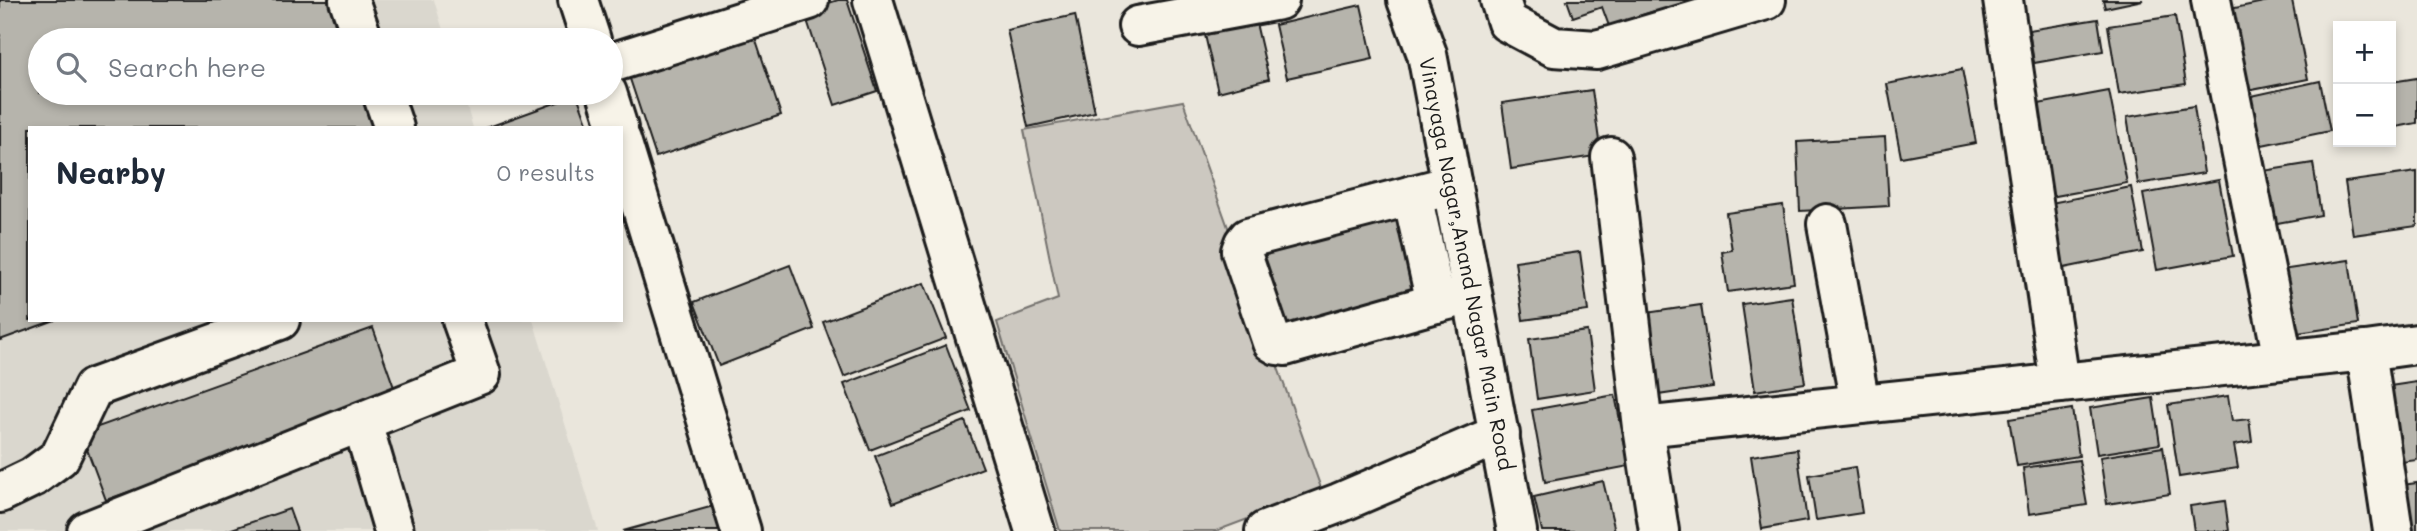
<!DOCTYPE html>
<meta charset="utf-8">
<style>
body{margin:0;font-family:Mali,sans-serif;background:#f2f2f3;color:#1f2937}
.controls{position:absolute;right:21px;top:21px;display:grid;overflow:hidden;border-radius:0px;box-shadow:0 4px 10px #0003}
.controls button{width:63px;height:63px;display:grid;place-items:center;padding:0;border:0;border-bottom:2px solid #e0e1e3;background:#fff;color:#1f2937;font:35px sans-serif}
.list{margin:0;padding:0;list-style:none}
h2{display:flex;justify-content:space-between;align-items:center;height:91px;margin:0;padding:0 28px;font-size:30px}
h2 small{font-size:23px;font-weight:400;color:#747a83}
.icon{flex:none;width:38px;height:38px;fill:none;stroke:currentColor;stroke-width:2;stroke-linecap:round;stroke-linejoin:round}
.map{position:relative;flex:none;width:2417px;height:531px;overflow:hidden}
.search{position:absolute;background:#fff;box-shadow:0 4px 10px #0003;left:28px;top:28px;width:595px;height:77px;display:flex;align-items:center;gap:18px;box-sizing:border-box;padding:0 24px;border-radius:38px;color:#747a83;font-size:26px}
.panel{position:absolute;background:#fff;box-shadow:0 4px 10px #0003;left:28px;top:126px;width:595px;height:196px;border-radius:0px}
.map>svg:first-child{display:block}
</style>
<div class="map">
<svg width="2417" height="531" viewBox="0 0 2417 531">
<rect width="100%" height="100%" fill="#eae6dc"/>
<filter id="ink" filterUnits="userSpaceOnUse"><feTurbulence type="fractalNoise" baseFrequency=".0143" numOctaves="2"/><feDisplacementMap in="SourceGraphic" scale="14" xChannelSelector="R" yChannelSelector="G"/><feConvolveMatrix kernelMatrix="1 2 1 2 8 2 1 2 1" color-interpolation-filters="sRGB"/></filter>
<g filter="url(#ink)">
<path fill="#dad7ce" d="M0,0H434L446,40H40V93H463L473,128H30V320H533L598,531H0Z"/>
<path fill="#ccc8c0" stroke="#74726e" stroke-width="2" d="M1183,101L1322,491L1216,531H1060L997,322L1058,299L1024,130Z"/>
<g fill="#b6b4ac" stroke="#1c1c1c" stroke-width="2">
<path d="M0,0H333L348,40H40V93H366L379,128H30V320H55L0,340Z"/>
<path d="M838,0H847L877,91L835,105L804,11Z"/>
<path d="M1567,0H1726L1657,23L1654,11L1609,26L1602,7L1573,17Z"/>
<path d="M2103,0H2143L2105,8Z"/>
<path d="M2273,0H2292L2308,79L2247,91L2230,9Z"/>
<path d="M1361,5L1373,59L1287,78L1275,25Z"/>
<path d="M1075,15L1095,112L1028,127L1007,30Z"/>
<path d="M2175,16L2186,84L2119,94L2108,26Z"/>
<path d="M2098,19L2103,51L2034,63L2029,30Z"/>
<path d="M1256,23L1269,79L1218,92L1205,35Z"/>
<path d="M752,28L781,115L656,157L627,70Z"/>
<path d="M1962,69L1976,143L1901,157L1887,84Z"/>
<path d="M2417,78V123L2391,128V82Z"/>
<path d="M2320,81L2330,131L2257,146L2247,97Z"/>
<path d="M1592,90L1601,155L1511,169L1502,103Z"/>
<path d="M2109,91L2127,183L2050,197L2033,105Z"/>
<path d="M577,95L589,128H486Z"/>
<path d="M2194,106L2204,173L2138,184L2127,117Z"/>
<path d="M1885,137L1889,206L1800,211L1797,142Z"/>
<path d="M2313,163L2321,215L2272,224L2263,171Z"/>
<path d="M2417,172V226L2353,235L2345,182Z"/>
<path d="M2219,180L2233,256L2157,270L2143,194Z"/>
<path d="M2131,187L2143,252L2064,268L2051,203Z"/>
<path d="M1783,205L1794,283L1728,292L1722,252L1732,250L1726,213Z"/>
<path d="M1395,214L1419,303L1281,341L1257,252Z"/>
<path d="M1580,252L1588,311L1523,320L1515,261Z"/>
<path d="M2349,260L2358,324L2291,334L2281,270Z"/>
<path d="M790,265L814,329L719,366L694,302Z"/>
<path d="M924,283L946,338L844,377L823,322Z"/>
<path d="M1792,297L1805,383L1755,391L1742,304Z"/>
<path d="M1701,305L1713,387L1651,396L1639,314Z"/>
<path d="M373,328L397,396L106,500L81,433Z"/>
<path d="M1587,331L1595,390L1537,399L1529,339Z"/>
<path d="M946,345L971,411L870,450L844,384Z"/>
<path d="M2417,382V460L2395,463L2383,387Z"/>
<path d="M1615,395L1629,466L1545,482L1532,410Z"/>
<path d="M2228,396L2232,421L2249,419L2252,442L2234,445L2238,468L2179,477L2168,405Z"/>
<path d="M2153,398L2160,444L2097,454L2090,408Z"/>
<path d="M2072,409L2079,456L2017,466L2009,419Z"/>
<path d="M965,421L983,468L893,503L875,456Z"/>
<path d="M2163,447L2170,494L2107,504L2100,457Z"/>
<path d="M1797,449L1807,521L1762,529L1751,456Z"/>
<path d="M2079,460L2087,505L2029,514L2023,468Z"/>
<path d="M1855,467L1862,513L1816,520L1809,475Z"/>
<path d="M1603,481L1615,531H1542L1534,497Z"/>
<path d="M2417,483V531H2409L2402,485Z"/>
<path d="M2225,501L2229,531H2194L2190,506Z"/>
<path d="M721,504L728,531H623Z"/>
<path d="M289,509L297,531H226Z"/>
</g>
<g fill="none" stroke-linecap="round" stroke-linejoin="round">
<g stroke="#1c1c1c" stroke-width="44">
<g id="minor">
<path d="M349,0L363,40"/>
<path d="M578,0L591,40"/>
<path d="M873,0L1035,531"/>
<path d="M1407,0L1427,54L1517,531"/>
<path d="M1500,0L1507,22L1554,47L1597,50L1766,0"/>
<path d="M2003,0L2060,383"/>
<path d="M2211,0L2283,359"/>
<path d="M1138,26L1279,0"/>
<path d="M611,63L809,0"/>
<path d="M382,93L394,128"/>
<path d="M607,93L618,128"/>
<path d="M621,140L741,531"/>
<path d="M1611,157L1643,427L2366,351L2393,531"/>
<path d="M1412,195L1436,303L1460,297"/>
<path d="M1827,224L1860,404"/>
<path d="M1436,303L1285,346L1277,345L1272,342L1241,251L1244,243L1248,238L1452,185"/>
<path d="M2366,351L2417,344"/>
<path d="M362,422L394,531"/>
<path d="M1643,427L1659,531"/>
<path d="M0,493L33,477L60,457L93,388L280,320"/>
<path d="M87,531L481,374L462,320"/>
<path d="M1265,531L1339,503L1500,434"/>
</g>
</g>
<use href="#minor" stroke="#f7f3e8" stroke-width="38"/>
</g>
</g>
<g text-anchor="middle" stroke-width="6" stroke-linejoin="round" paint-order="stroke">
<g font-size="21" fill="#1c1c1c" stroke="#f7f3e8">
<text transform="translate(1466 264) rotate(79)" y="7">Vinayaga Nagar,Anand Nagar Main Road</text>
</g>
</g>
</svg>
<div class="controls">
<button>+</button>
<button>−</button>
</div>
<div class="search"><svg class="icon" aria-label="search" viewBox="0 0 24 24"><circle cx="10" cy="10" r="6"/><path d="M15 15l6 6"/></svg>Search here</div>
<section class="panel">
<h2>Nearby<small>0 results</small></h2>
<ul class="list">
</ul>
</section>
</div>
